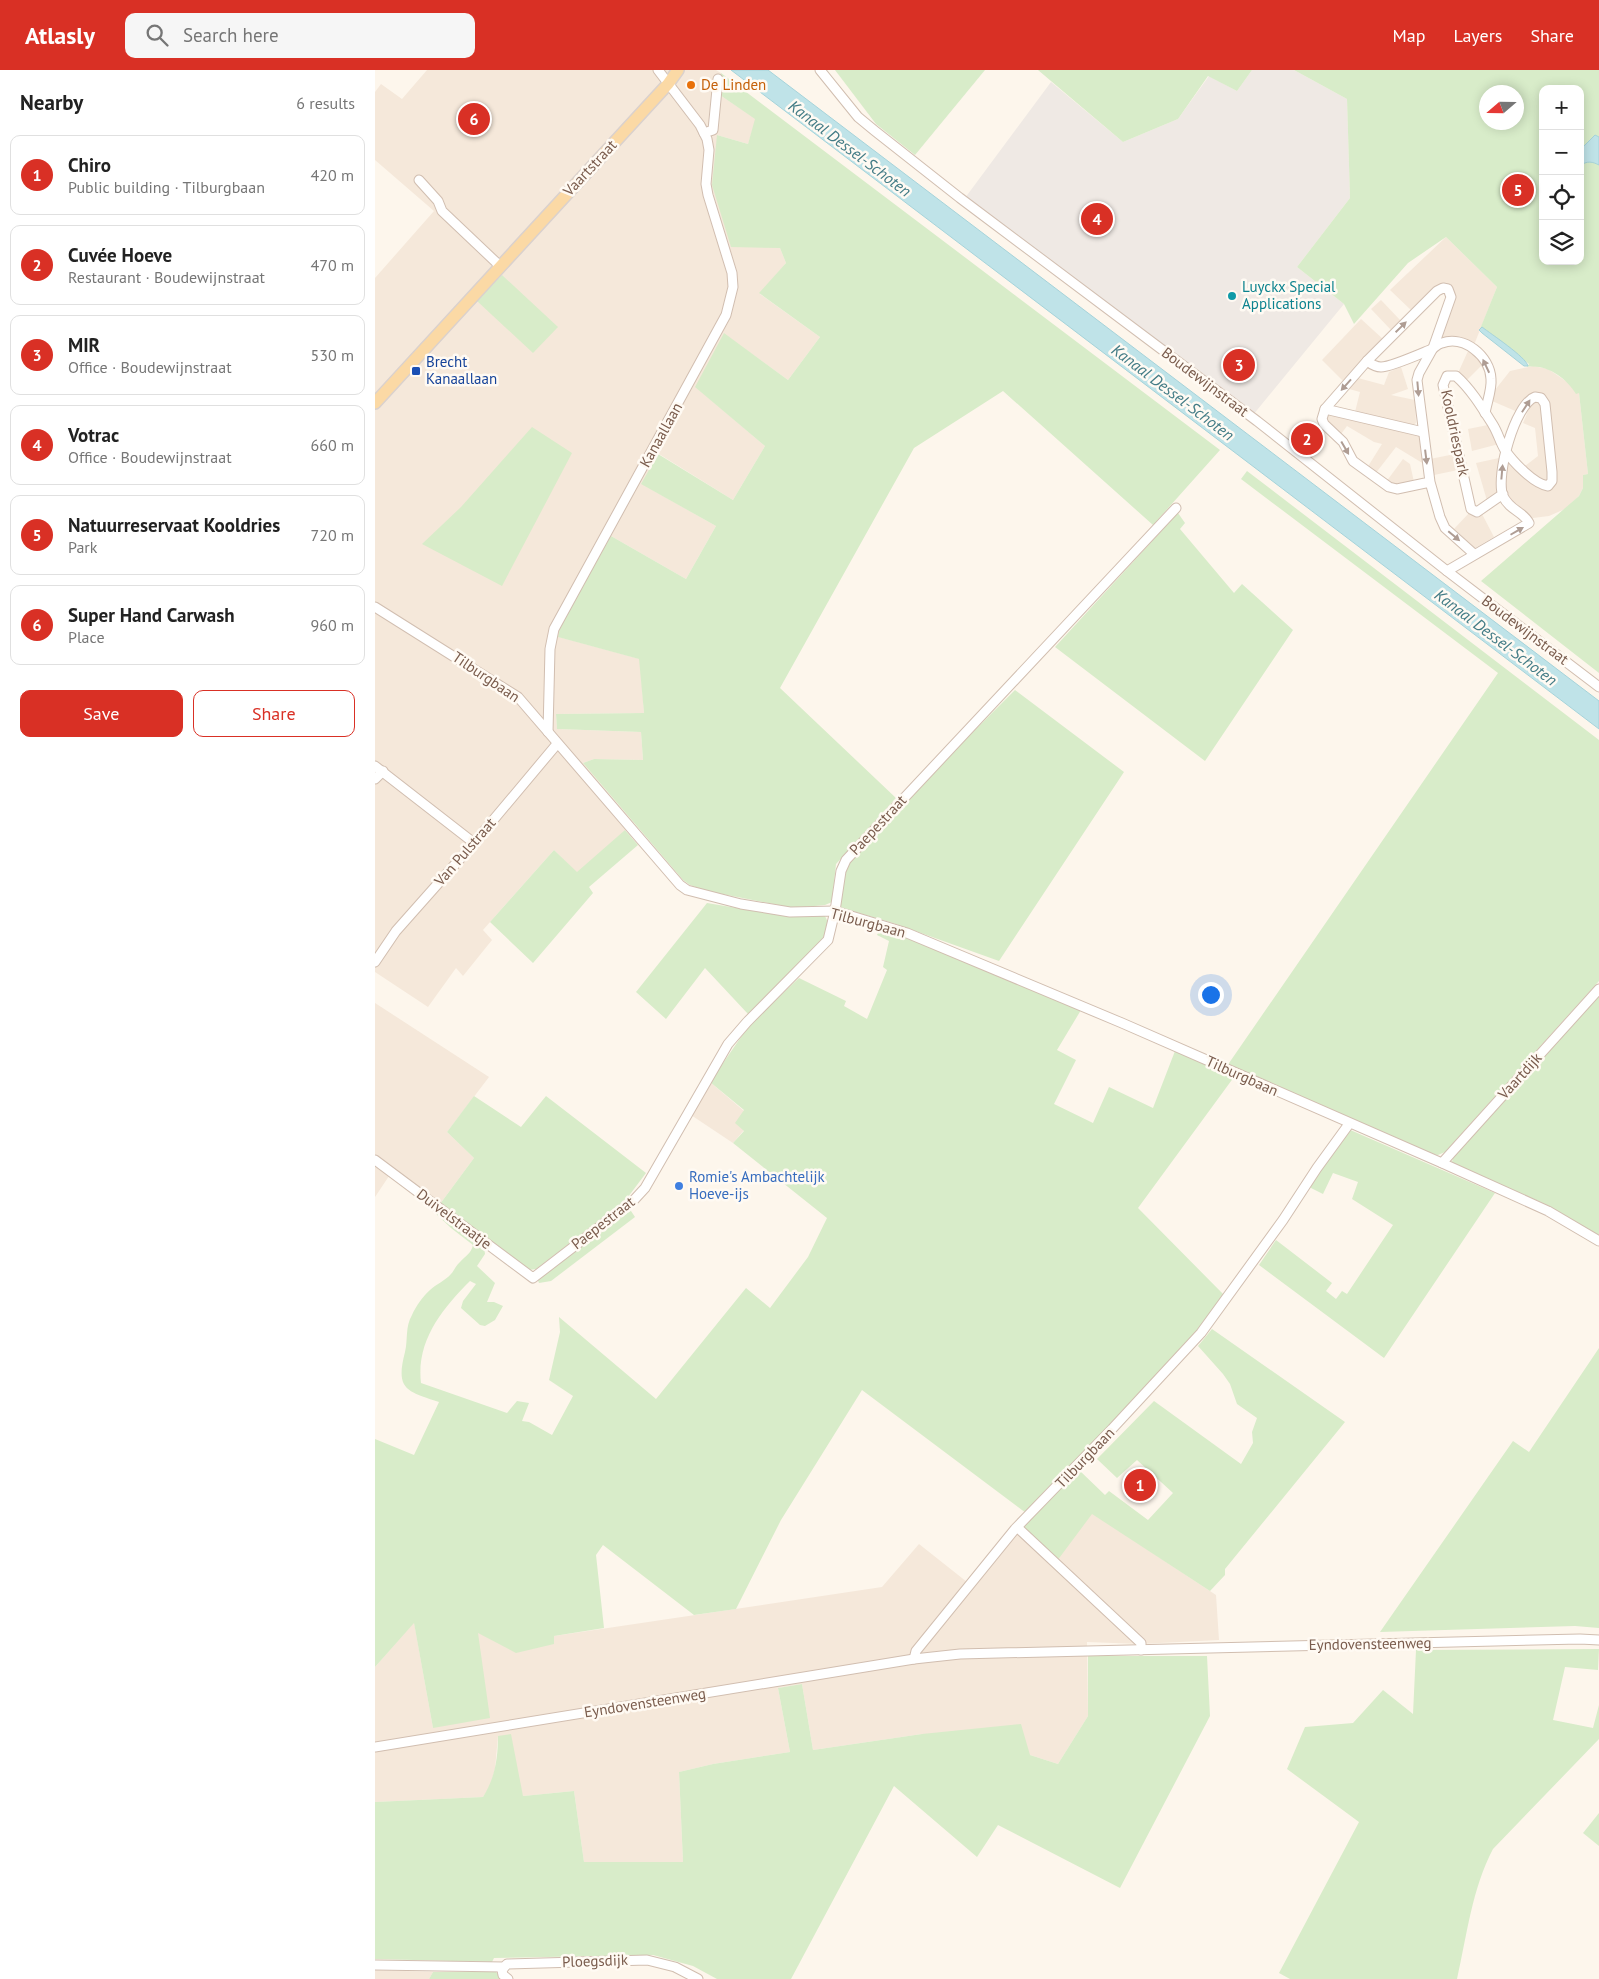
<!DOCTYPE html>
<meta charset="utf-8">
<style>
body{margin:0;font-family:"PT Sans",sans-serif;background:#f6f6f6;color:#222}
.controls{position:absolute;right:15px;top:15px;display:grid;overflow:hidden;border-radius:10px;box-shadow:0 2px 12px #0003}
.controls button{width:45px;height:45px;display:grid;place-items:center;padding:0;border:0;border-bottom:1px solid #e0e0e0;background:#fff;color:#222;font:25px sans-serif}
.compass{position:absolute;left:1104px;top:15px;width:45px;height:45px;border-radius:50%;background:#fff;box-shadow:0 2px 12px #0003;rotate:250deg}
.you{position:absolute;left:835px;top:924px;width:18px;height:18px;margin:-12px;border:4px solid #fff;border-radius:50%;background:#1a73e8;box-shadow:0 0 0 8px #1a73e833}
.badge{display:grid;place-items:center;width:32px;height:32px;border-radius:50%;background:#d93025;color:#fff;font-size:16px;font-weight:700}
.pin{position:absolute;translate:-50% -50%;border:2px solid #fff;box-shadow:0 1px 5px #0006}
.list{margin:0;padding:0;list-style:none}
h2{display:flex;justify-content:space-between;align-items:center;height:65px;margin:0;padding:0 20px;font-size:21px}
h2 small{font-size:16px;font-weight:400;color:#767676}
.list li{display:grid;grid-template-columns:32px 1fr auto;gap:15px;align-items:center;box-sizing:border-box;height:80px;margin:0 10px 10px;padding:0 10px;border:1px solid #e0e0e0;border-radius:10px}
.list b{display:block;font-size:19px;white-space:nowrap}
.list p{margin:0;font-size:16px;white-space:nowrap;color:#767676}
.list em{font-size:16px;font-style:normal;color:#767676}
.actions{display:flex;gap:10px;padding:15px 20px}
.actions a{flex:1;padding:11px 0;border:1px solid #d93025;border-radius:10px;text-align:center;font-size:18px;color:#d93025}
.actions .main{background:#d93025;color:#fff}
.icon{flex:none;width:28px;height:28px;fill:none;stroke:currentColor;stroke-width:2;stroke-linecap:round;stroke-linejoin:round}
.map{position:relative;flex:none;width:1224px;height:1909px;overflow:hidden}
header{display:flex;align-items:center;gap:30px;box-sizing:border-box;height:70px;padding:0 25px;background:#d93025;color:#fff}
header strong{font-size:24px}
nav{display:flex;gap:28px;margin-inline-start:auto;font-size:18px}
.search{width:350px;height:45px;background:#f6f6f6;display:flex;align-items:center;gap:12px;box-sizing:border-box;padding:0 18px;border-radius:10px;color:#767676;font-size:19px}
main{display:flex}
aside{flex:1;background:#fff}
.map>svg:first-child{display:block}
</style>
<header>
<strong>Atlasly</strong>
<div class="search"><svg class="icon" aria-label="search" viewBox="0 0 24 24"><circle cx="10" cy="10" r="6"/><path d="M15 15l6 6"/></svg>Search here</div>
<nav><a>Map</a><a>Layers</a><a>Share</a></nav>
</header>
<main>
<aside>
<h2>Nearby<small>6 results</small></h2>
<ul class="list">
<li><span class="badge">1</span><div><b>Chiro</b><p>Public building · Tilburgbaan</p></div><em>420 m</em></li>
<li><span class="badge">2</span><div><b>Cuvée Hoeve</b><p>Restaurant · Boudewijnstraat</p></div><em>470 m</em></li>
<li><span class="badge">3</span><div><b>MIR</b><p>Office · Boudewijnstraat</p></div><em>530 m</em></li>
<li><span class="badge">4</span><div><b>Votrac</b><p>Office · Boudewijnstraat</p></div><em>660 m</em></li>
<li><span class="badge">5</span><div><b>Natuurreservaat Kooldries</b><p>Park</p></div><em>720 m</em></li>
<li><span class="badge">6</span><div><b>Super Hand Carwash</b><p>Place</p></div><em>960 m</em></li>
</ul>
<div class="actions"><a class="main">Save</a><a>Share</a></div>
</aside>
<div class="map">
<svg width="1224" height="1909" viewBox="0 0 1224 1909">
<rect width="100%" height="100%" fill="#fdf6ec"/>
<g fill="#f5e8da">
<path d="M52,0H341L346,3L345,25L381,49L373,74L342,65L405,178L411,193L385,224L445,267L413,310L349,264L321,317L390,376L358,430L284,384L267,414L341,456L311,509L236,466L186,552L184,567L265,589L269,643L181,644L182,659L266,662L268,690L219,689L208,693L259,753L202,803L179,780L108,860L117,870L88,906L81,898L53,937L0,902V208L59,141L0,90V22L6,14L27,29Z"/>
<path d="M1071,167L1122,217L1099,275L1065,272L1081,227L1076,217L1066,215L1061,216L1036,240L1015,220Z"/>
<path d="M1006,230L1026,251L1017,261L996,239Z"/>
<path d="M986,249L1009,270L970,313L947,290Z"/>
<path d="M1093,281L1109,293L1091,311L1083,303Z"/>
<path d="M1158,296L1173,299L1182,305L1195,314L1201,323H1204L1213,404L1208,405V418L1204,426L1190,439L1174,446L1158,448L1133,428L1128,412L1134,389L1165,418L1172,419L1150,396L1163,386L1160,358L1148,353L1156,334L1145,343L1117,331L1120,320L1135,301Z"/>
<path d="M1026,297L1033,319L1016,325L1040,330L1041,353L1037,356L980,342L985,322L974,319L983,308L1009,315L1014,302Z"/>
<path d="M958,344L1046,365L1049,394L1021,377L1000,404L992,398L1007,374L999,372L972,356L966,364L951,350L952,346Z"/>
<path d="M1113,355L1124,374L1097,381L1093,359Z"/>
<path d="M1080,384L1083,400L1059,405L1055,389Z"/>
<path d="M1124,388V419L1121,428L1113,434L1101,393Z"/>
<path d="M1028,389L1035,394L1039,412L1024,416L1011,412Z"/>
<path d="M1095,442L1098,446L1107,444L1119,467L1100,478L1079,459Z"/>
<path d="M0,933L114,1007L72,1062L99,1088L59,1142L14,1106L0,1127Z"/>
<path d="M335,1012L369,1041V1060L358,1073L316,1045Z"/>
<path d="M717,1443L841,1525L844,1570L765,1574L712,1572L713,1646L683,1694L655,1685L547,1664L438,1680L427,1614L403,1618L415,1682L338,1694L304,1702L308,1792H209L199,1721L148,1726L123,1666L120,1699L115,1716L108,1727L0,1732V1597L39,1552L58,1658L103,1563L179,1566L507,1517L544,1474L592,1512L643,1448L648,1454Z"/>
<path d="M0,1900L58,1902L54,1909H0Z"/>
</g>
<path fill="#efe9e4" d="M877,0H919L972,29L975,128L922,197L969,234L878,345L590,128L676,12L748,72L803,49L834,6L862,21Z"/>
<g fill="#d8ecc9" fill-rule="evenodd">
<path d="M460,0H610L540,85L501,54Z"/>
<path d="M663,0H877L862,21L833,6L803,49L748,72Z"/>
<path d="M919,0H1224V603L1106,511L1204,426L1208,418V405L1213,404L1204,323L1201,324C1191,308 1172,294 1152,297L1154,294L1112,261L1107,257L1105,259L1122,217L1071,167L1033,193L979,254L969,234L922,197L975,128L972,29ZM1168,19H1205V191H1168ZM1112,22H1142V52H1112Z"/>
<path d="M346,3L845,380L778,455L628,321L539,378L405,618L521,728L461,794L457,832L450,835L418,838L332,821L315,815L308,810L208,693L219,689L268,690L266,662L182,659L181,644L269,643L264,589L183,567L186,552L236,466L311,509L341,456L266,414L283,384L358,430L390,376L320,317L349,263L413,310L445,267L384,223L411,193L405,178L356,177L337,115L342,65L373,74L380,49L345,25Z"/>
<path d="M127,205L183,257L158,283L102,231Z"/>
<path d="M157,357L197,383L127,516L47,474L86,437Z"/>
<path d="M872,401L1224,670V911L1070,1082L1063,1085L1056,1084L852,996L1123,603L866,409Z"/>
<path d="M803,443L810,453L805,459L859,523L867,514L918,560L830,691L680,577Z"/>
<path d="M640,620L749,702L624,891L518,853L464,837L469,803L476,789L573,687Z"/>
<path d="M250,760L263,775L214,817L218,823L158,893L115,852L179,780L202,802Z"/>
<path d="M332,833L416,847L449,845C456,853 451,862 447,870L373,944L330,898L291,949L261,922Z"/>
<path d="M505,858L582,887L706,940L682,980L701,990L679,1034L718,1053L734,1017L778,1038L800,981L859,1007L763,1138L850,1226L832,1253L788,1300L651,1443L487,1320L406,1450L361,1539L319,1545L228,1475L221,1485L229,1558L179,1566V1574L141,1583L103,1563L115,1648L58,1658L39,1553L0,1597V1369L39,1385L64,1332C32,1321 20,1320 30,1282C33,1269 30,1257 37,1245C41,1236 48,1226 55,1220C61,1214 70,1211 76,1204C79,1201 81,1195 85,1192C91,1185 96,1184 98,1175L76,1158L59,1142L61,1139L109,1176L110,1184L102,1196L120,1213L112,1232H119L128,1236L120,1250L110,1256L105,1255L86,1238L88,1231L101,1214L95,1211C67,1239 41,1271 46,1313L132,1343L142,1331L154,1333L147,1351L154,1352L177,1365L198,1326L174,1310L185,1262L184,1247L281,1329L371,1218L395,1238L433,1187L452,1148L358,1073L369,1061L360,1053L369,1040L335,1012L375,954L424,908L471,931L469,936L492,949L512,900L508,897L514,871L502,865Z"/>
<path d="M1224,925V1165L1166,1132L1080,1096L1077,1092L1078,1088Z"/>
<path d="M99,1026L146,1057L171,1026L271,1103L250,1131L161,1199L154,1200L65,1134L99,1088L72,1062Z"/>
<path d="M973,1059L1120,1123L1009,1288L884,1195L901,1170L957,1213L951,1221L961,1229L967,1221L972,1224L1018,1155L977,1129L983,1112L958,1103L948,1124L936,1118V1114Z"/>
<path d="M254,1138L260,1147L176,1211L164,1213L162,1208Z"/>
<path d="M837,1259L970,1352L850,1499V1505L835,1521L717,1444L682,1491L648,1459V1454L704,1400L730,1425L734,1421L773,1450L798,1423L762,1390L742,1408L722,1389L779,1331L866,1394L878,1373L877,1362L882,1348L862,1334L855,1314L848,1304L823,1276Z"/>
<path d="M1224,1278V1558L1200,1556L1005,1562L1138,1371L1154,1382Z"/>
<path d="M1224,1579L1223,1600L1190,1597L1178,1650L1218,1658L1224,1635V1669L1118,1779C1097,1819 1092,1865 1082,1909H915L904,1903L984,1752L912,1699L930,1657L978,1653L1008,1620L1038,1644L1041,1580Z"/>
<path d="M713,1586H832L835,1646L745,1818L623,1755L602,1787L519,1716L416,1909H342L318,1896L278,1885L119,1888L117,1892L0,1889V1732L108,1727C120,1708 123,1688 123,1666L136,1664L148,1726L199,1721L209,1792H308L304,1702L338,1694L415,1682L403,1618L427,1614L438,1680L547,1664L646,1654L655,1685L683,1694L713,1646Z"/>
<path d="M1224,1743V1776L1208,1763Z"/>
<path d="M58,1902H121L127,1909H54Z"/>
</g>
<g fill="#bfe3e8" stroke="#a5d3da">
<path d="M356,0H393L1224,631V659Z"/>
<path d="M1220,65L1224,67V95C1218,92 1212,90 1205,96V80Z"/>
<path d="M1107,257C1116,264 1151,287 1153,296H1149L1107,263L1104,260Z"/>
</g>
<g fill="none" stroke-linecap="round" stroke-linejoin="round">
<g stroke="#d1beb0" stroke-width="11">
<g id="minor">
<path d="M445,0L483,47L500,61L585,128L882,351L1072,501L1224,617"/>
<path d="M329,63L338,60L343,9"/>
<path d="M44,110L63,131L67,141L125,196"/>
<path d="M992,291C996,294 1001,297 1006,297C1016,297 1047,283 1057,279C1060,277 1063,274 1067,273C1089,265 1115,286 1116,309C1117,319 1112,332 1110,343"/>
<path d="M950,339L1048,362"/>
<path d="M1055,412L1042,310L1044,303L1058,278L1076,227L1073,219L1068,218L1062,221L992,291L950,339L947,349L949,354L968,372L978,391L1014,417L1022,419L1055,412L1065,447L1070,458L1099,484"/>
<path d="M1072,501L1154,453C1148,441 1135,441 1128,426C1120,406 1140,334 1160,327L1166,328L1170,334L1177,402V411L1173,416C1159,414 1138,392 1130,380C1125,372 1123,363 1118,355C1108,339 1096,319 1081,306H1072L1068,315L1096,439L1102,442L1128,424"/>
<path d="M0,537L143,627L305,815L312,820L366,834L415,842L460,841L532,863L747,953L1067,1093L1173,1141L1224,1171"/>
<path d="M173,662L175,579L179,559L351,245L358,217L357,203L333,125L331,114L334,80L332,69L325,55L283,0"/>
<path d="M0,696L99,773"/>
<path d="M0,709L8,701"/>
<path d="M0,892L21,861L99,773L182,674"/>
<path d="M0,1090L158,1208L258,1131L270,1118L353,974L372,952L453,870L460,841L466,801L471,790L801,438"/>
<path d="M1067,1093L1224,919"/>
<path d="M643,1458L766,1573V1580"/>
<path d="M539,1589L541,1581L640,1459L737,1359L826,1263L908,1150L942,1098L974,1054"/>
<path d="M0,1677L539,1589L585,1584L1205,1569L1224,1570"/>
<path d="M0,1895L129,1897"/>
<path d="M133,1909L128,1905L127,1900L132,1894L272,1890L300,1897L323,1909"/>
</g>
</g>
<g stroke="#dad1cd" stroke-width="14">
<path id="major" d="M0,333L293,14L303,0"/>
</g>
<use href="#minor" stroke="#fff" stroke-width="9"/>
<use href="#major" stroke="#fbd9a5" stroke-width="11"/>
</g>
<defs><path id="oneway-solid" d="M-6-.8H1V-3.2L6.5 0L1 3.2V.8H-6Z" transform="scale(1.25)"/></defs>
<g fill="#af9d94">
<use href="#oneway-solid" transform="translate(1026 257) rotate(-44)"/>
<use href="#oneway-solid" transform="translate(1111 296) rotate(-115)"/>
<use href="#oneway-solid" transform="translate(971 315) rotate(132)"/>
<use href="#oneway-solid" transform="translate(1043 319) rotate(85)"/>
<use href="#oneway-solid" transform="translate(1151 336) rotate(-57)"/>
<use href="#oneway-solid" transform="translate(970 378) rotate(60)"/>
<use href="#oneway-solid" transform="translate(1051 387) rotate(83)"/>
<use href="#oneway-solid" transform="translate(1127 402) rotate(-85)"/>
<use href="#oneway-solid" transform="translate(1142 461) rotate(-30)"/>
<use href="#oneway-solid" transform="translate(1079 466) rotate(40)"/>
</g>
<circle fill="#e8710a" stroke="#fffaf3" stroke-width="2" cx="316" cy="15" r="5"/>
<circle fill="#0f9aa8" stroke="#fffaf3" stroke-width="2" cx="857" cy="226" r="5"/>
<rect fill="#1a4fb4" stroke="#fffaf3" stroke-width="2" x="36" y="296" width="10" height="10" rx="2.5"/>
<circle fill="#3f7fe0" stroke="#fffaf3" stroke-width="2" cx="304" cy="1116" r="5"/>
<g text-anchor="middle" stroke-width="5" stroke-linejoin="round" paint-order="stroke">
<g font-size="15" fill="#c56008" stroke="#fffaf3" text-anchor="start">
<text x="326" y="20">De Linden</text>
</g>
<g font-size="15" fill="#7a5c4d" stroke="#fffaf3">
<text transform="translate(215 98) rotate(-47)" y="5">Vaartstraat</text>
<text transform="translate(830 312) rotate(37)" y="5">Boudewijnstraat</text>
<text transform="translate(1080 363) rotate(78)" y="5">Kooldriespark</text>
<text transform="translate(286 365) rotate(-61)" y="5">Kanaallaan</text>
<text transform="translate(1150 560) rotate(37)" y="5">Boudewijnstraat</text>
<text transform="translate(111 607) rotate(34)" y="5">Tilburgbaan</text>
<text transform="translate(503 755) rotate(-47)" y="5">Paepestraat</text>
<text transform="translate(90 782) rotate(-49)" y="5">Van Pulstraat</text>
<text transform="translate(493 853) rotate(15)" y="5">Tilburgbaan</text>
<text transform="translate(867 1006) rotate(24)" y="5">Tilburgbaan</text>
<text transform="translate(1145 1006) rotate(-48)" y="5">Vaartdijk</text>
<text transform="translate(79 1149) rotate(37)" y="5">Duivelstraatje</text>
<text transform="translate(228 1153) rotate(-38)" y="5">Paepestraat</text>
<text transform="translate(710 1388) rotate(-46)" y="5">Tilburgbaan</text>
<text transform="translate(995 1574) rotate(-1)" y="5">Eyndovensteenweg</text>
<text transform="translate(270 1633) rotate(-9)" y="5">Eyndovensteenweg</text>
<text transform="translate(220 1891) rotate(-2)" y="5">Ploegsdijk</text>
</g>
<g font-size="15" fill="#0d838f" stroke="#fffaf3" text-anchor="start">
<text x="867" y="222">Luyckx Special<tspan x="867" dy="17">Applications</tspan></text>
</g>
<g font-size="15" fill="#164399" stroke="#fffaf3" text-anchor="start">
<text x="51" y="297">Brecht<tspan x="51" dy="17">Kanaallaan</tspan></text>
</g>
<g font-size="15" fill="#366cbe" stroke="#fffaf3" text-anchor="start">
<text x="314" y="1112">Romie's Ambachtelijk<tspan x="314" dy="17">Hoeve-ijs</tspan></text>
</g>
<g font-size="16" font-style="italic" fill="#437c86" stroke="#fffaf3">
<text transform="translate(475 78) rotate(37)" y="6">Kanaal Dessel-Schoten</text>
<text transform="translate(798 322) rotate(37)" y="6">Kanaal Dessel-Schoten</text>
<text transform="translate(1121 567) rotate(37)" y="6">Kanaal Dessel-Schoten</text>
</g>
</g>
</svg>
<div class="controls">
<button>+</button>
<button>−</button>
<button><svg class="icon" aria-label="locate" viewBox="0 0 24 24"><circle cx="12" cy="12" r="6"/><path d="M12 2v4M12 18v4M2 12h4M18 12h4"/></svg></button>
<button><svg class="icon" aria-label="layers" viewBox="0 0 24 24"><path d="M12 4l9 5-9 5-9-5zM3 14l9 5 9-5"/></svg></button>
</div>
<svg class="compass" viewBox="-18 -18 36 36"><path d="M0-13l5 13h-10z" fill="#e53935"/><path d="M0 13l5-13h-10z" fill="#767676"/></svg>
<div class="you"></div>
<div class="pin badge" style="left:765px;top:1415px">1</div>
<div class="pin badge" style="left:932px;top:369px">2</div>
<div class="pin badge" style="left:864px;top:295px">3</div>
<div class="pin badge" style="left:722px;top:149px">4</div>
<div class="pin badge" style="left:1143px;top:120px">5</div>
<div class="pin badge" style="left:99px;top:49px">6</div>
</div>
</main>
